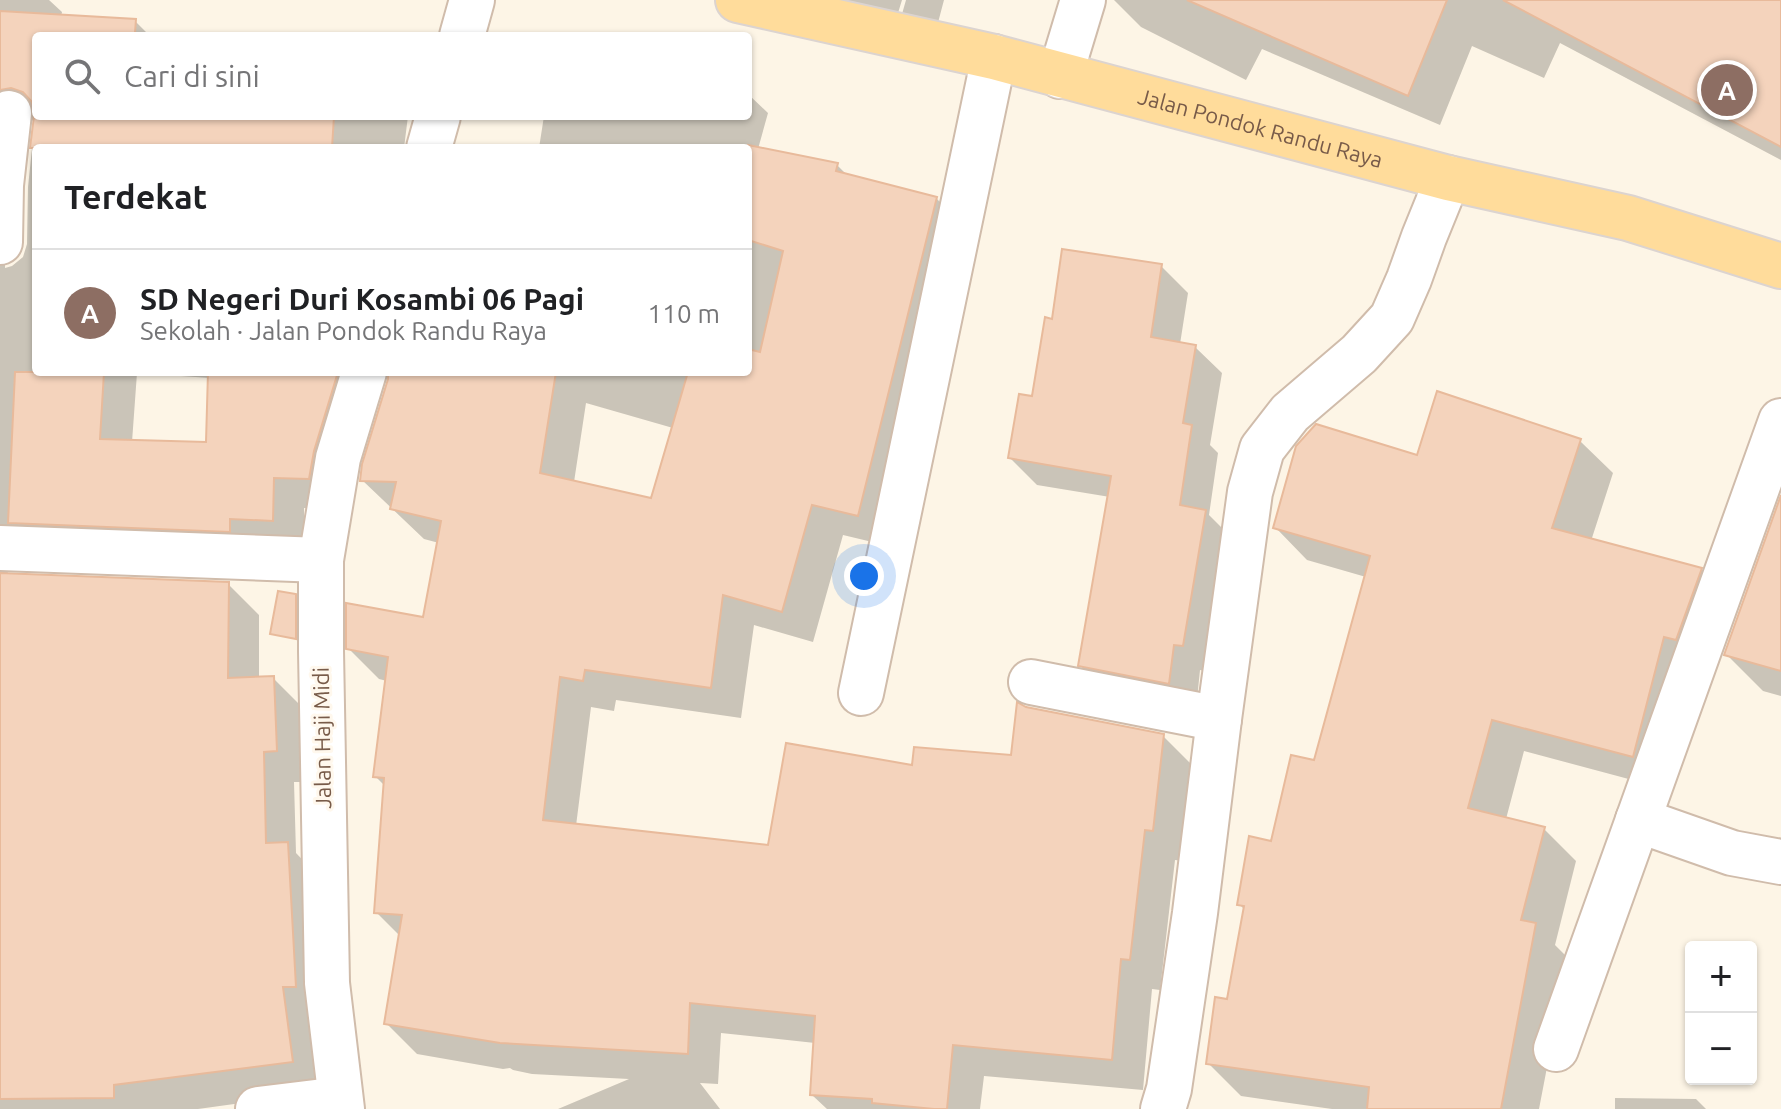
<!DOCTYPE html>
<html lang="id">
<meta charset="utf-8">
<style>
body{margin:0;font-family:Ubuntu,sans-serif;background:#f2f2f2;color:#202124}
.controls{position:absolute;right:24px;bottom:24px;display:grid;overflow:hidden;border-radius:8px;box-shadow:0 2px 6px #0004}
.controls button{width:72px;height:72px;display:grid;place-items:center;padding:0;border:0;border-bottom:2px solid #e0e0e0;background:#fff;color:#202124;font:40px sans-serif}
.you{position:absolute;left:864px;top:576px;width:28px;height:28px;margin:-20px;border:6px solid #fff;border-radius:50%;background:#1a73e8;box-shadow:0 0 0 12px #1a73e833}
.badge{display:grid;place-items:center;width:52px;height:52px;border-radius:50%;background:#ed6e45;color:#fff;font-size:26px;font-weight:700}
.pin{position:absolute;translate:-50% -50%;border:4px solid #fff;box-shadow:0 2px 8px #0006}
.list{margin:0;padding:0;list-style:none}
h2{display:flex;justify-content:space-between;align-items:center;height:104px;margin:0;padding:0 32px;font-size:34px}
h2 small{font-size:26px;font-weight:400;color:#757577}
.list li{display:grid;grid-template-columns:52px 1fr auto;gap:24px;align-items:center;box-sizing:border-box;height:128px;padding:0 32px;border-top:2px solid #e0e0e0}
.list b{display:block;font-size:30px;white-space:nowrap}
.list p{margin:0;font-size:26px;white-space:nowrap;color:#757577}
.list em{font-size:26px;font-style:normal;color:#757577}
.icon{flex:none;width:44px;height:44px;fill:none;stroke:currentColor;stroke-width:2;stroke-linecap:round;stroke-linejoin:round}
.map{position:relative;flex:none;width:1781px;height:1109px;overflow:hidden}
.search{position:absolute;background:#fff;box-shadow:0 2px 6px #0004;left:32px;top:32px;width:720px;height:88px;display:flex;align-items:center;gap:20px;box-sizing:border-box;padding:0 28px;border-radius:8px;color:#757577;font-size:30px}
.panel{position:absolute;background:#fff;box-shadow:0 2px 6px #0004;left:32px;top:144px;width:720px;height:232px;border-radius:8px}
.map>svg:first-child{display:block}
</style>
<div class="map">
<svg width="1781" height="1109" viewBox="0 0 1781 1109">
<rect width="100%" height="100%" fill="#fdf5e6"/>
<g fill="#0003" fill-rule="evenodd">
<path d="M0,0H49L62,12L61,17L135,21L150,36H36V116H408L404,148H36V372H339L369,402L340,510L304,508V551L10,565L7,575L228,584L259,615V679L273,678L304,709L307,782H294L296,853L318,876L323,1092L198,1109H0ZM35,120L28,187L27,244L23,257L12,266L5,268L6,215L30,121ZM137,373L210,378L208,445L132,442Z"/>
<path d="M816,0H902L898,13L902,14L906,0H944L935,34Z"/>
<path d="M1114,0H1775L1781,3V160L1560,43L1544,78L1472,46L1440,125L1262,49L1246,80L1141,27Z"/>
<path d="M748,94L768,113L758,149L837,165L848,176L936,198L967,230L889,546L843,535L813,642L754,625L741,718L616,700L614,711L591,707L576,826L770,847L914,767L1013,757L1026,708L1163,736L1194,767L1184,861L1175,860L1160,990L1152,989L1143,1090L984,1076L980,1109H827L812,1095L815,1043L721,1033L718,1084L700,1083L720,1109H558L629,1079L532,1074L513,1070L510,1068L503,1069L417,1054L386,1023L400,936L376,912L385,786L375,776L387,681L379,679L348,648L424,620L439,543L424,539L362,480L405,372H748V148H539L544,116H748ZM586,403L673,428L653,500L574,482Z"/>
<path d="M1161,266L1188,293L1180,344L1195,347L1222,373L1210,445L1218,453L1209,515L1232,538L1209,672L1200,670L1196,709L1107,692L1080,665L1110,497L1037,485L1010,458L1033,398L1054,321Z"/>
<path d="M1580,441L1613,473L1591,541L1701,570L1733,603L1666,789L1524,751L1506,819L1544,829L1576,861L1555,945L1568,958L1539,1109H1332L1241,1096L1208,1063L1228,1001L1245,910L1239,904L1315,762L1366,577L1307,560L1275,527L1418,457Z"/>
<path d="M1781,559V696L1763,691L1726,654Z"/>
<path d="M1615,1098L1696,1099L1706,1109H1615Z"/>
</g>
<g fill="#f4d3bc" stroke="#e8ba9b" stroke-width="2">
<path d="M1187,0H1447L1408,96Z"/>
<path d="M1503,0H1781V147Z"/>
<path d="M0,11L136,19L135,33L158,36H36V116H334L332,148H30L34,116L32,102L23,92L11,88L0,90Z"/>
<path d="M748,145L838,163L836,171L937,197L858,516L812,505L782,612L723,595L711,688L585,670L583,681L560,677L543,820L768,845L786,743L912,765L914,747L1011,755L1017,702L1026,707L1164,734L1153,831L1145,830L1130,960L1121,959L1112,1060L953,1045L947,1109H934L872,1103V1099L810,1095L815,1016L690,1003L688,1054L500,1043L384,1024L402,915L374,913L384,778L373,777L388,657L346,649V603L423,617L441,521L390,509L396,482L360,481L362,464L388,379V372H556L540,473L651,498L688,372H748V349L760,352L783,251L748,240Z"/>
<path d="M1062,249L1162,264L1151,337L1196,345L1183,423L1192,425L1180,505L1206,510L1183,646L1174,645L1169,684L1078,666L1111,476L1008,458L1019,394L1032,396L1045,317L1052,319Z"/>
<path d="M15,372H104L100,439L206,442L208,372H338L314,451L309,479L274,478L273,521L230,519V532L8,523Z"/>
<path d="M1437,391L1581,439L1552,528L1702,568L1676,640L1664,637L1633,757L1492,720L1468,808L1545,827L1521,920L1536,923L1501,1109H1367L1369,1087L1206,1064L1215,997L1227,999L1244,906L1237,905L1249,836L1271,841L1291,755L1314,760L1370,556L1273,528L1296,446L1316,424L1417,455Z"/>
<path d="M1781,495V671L1724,655Z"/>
<path d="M0,573L229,582L228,678L274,676L277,751L264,752L266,843L288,842L296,987H283L293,1062L114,1085V1098L0,1099Z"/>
<path d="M278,591L296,594V639L270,634Z"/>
</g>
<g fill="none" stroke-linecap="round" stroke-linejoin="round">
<g stroke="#d0bcab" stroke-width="48">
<g id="minor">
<path d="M462,36L472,0"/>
<path d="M1060,76L1083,0"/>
<path d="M429,148L438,116"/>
<path d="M0,242L1,185L9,113"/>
<path d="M0,548L321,560"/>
<path d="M1031,682L1219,719"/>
<path d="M861,693L994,57"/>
<path d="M1638,820L1732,853L1781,862"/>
<path d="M1556,1049L1781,421"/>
<path d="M258,1109L340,1099"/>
<path d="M342,1109L327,983L321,651V560L338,458L364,372"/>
<path d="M1163,1109L1169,1089L1195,913L1219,719L1250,492L1262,449L1290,413L1359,354L1392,318L1409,279L1424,237L1448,178"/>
</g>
</g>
<g stroke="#dcd4d0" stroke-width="48">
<g id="major">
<path id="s1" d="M738,0L994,57L1448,178L1628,218L1781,266"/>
</g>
</g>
<use href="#minor" stroke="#fff" stroke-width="44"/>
<use href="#major" stroke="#ffdc9b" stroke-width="44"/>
</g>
<g text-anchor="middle" stroke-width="6" stroke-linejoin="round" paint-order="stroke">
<g font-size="22" fill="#785b49" stroke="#fff8ed">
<text dy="8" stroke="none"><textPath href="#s1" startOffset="538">Jalan Pondok Randu Raya</textPath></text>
<text transform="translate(322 738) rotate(-91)" y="8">Jalan Haji Midi</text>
</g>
</g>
</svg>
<div class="controls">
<button>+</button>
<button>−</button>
</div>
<div class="you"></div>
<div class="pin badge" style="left:1727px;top:90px;background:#8d6e63">A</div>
<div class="search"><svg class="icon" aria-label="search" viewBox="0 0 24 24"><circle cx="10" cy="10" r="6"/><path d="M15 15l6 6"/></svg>Cari di sini</div>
<section class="panel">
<h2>Terdekat<small></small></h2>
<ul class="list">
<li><span class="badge" style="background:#8d6e63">A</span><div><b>SD Negeri Duri Kosambi 06 Pagi</b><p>Sekolah · Jalan Pondok Randu Raya</p></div><em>110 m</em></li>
</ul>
</section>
</div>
